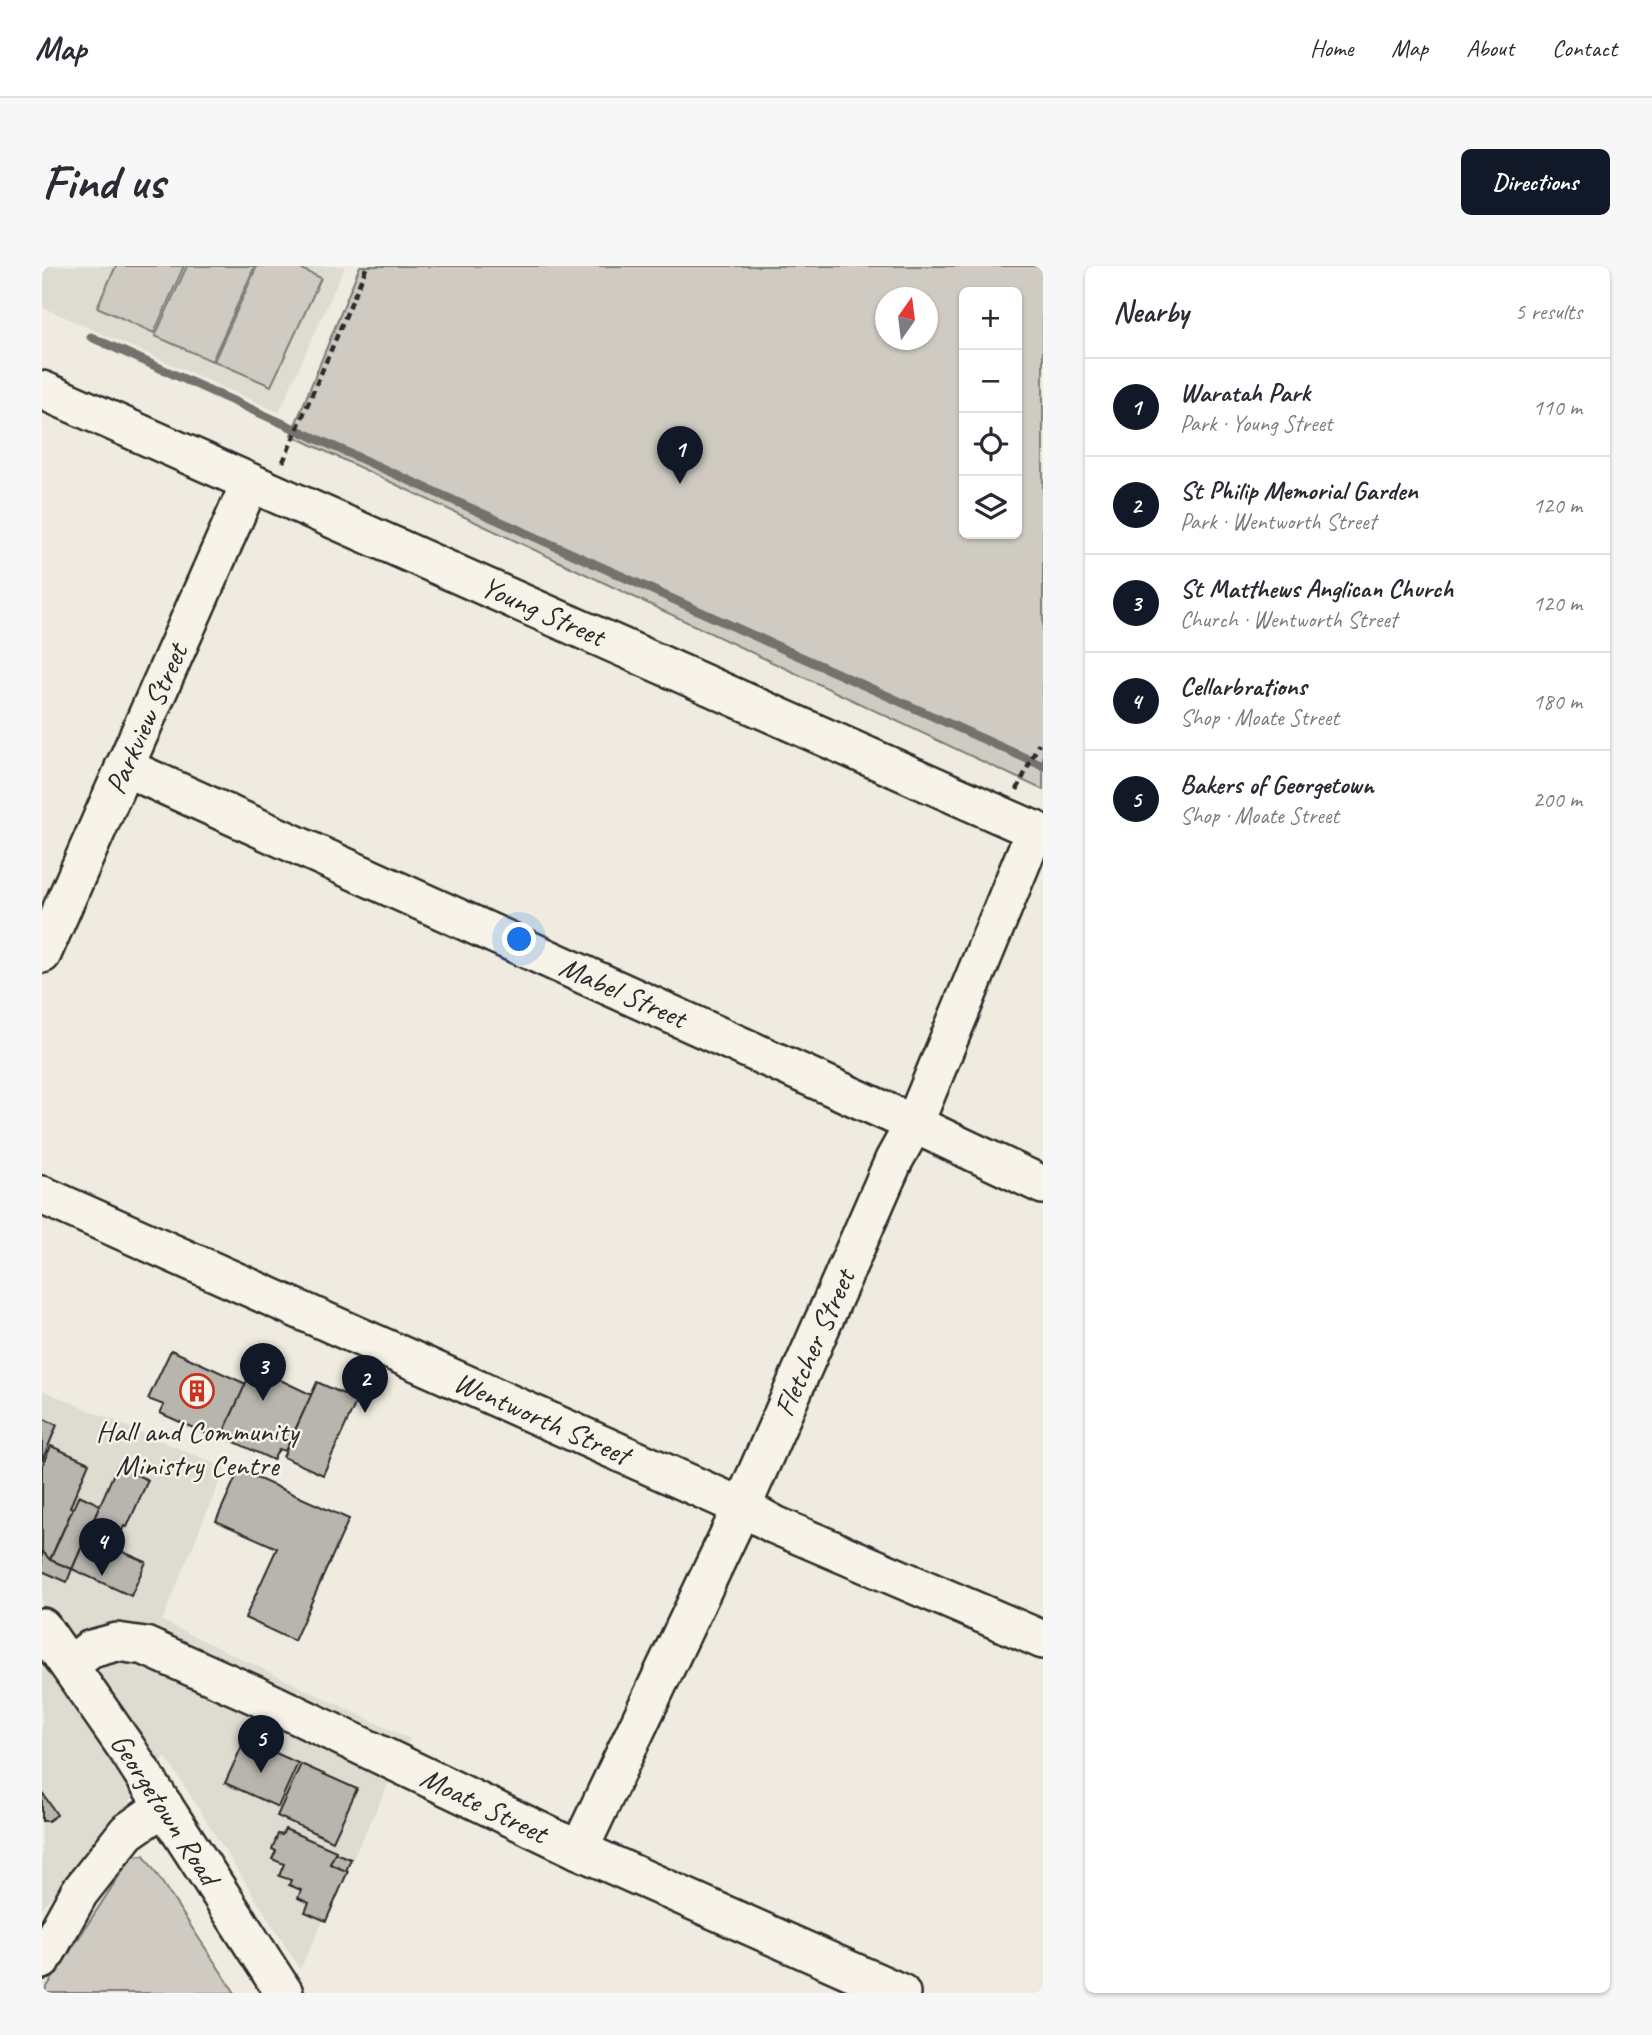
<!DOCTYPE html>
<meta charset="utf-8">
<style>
body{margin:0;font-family:Caveat,sans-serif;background:#f7f7f7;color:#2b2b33}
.controls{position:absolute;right:21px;top:21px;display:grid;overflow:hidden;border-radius:10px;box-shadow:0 2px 5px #0004}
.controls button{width:63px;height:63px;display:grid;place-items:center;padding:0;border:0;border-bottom:2px solid #e1e1e2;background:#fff;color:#2b2b33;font:35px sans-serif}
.compass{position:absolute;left:833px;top:21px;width:63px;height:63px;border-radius:50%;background:#fff;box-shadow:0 2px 5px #0004;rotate:14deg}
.you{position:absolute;left:478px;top:674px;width:24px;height:24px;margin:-18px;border:5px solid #fff;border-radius:50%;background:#1a73e8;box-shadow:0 0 0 10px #1a73e833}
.badge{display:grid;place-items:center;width:46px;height:46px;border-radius:50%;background:#111827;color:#fff;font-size:23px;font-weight:700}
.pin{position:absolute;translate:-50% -58px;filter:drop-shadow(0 2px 4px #0008)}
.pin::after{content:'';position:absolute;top:37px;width:24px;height:21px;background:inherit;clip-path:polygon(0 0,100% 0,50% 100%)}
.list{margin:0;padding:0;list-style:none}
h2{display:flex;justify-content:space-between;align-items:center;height:91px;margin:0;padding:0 28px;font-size:30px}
h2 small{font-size:23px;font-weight:400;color:#7c7c81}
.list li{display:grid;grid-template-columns:46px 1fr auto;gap:21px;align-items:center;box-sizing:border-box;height:98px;padding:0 28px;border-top:2px solid #e1e1e2}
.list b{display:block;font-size:26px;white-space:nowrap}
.list p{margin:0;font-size:23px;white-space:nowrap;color:#7c7c81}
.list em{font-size:23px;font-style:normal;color:#7c7c81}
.icon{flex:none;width:38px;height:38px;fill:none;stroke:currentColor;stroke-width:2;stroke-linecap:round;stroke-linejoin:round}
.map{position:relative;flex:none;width:1001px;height:1727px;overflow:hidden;border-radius:10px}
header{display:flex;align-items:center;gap:42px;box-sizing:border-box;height:98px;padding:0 35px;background:#fff;border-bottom:2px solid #e1e1e2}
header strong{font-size:33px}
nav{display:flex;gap:38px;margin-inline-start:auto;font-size:24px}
.intro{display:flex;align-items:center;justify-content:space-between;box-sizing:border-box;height:168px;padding:0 42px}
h1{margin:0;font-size:49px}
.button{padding:18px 32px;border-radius:10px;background:#111827;color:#fff;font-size:24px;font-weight:700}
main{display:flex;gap:42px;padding:0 42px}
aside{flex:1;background:#fff;border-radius:10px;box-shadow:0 2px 5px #0004}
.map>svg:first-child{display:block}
</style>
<header>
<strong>Map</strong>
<nav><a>Home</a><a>Map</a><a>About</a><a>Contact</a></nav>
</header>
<div class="intro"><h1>Find us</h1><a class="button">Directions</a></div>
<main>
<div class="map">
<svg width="1001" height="1727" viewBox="0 0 1001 1727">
<rect width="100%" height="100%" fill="#efebe0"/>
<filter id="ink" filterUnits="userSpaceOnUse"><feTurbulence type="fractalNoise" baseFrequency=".0143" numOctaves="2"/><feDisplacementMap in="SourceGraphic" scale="14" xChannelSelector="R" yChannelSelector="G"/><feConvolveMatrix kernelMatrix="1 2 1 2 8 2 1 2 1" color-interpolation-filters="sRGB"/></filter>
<g filter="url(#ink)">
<g fill="#dedbd1">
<path d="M0,0H303L237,146L0,41Z"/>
<path d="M0,1124L183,1202L120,1355L368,1473L258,1703L124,1491L0,1642Z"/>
</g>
<g fill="#cfcbc2" stroke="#7d7b76" stroke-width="2" fill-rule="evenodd">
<path d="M74,0H142L112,67L55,41Z"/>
<path d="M145,0H213L170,95L113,70Z"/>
<path d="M215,0H253L279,12L229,120L172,95Z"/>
<path d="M318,0H1001V524L249,169ZM922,26H975V268H922ZM844,32H886V74H844Z"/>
<path d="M102,1589L193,1727H1L90,1590Z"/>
</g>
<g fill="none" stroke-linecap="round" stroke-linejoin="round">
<path stroke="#74726e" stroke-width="9" d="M49,71L1001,500"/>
</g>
<g fill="#b8b5ae" stroke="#2b2b2b" stroke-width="2">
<path d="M129,1084L204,1118L178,1174L118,1147L122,1139L106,1133Z"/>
<path d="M211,1101L270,1129L243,1185L237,1183L231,1194L180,1170Z"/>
<path d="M275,1116L315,1134L281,1209L241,1191Z"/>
<path d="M0,1152L15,1159L0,1195Z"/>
<path d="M9,1180L47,1197L28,1241L31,1242L8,1294L0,1285V1200Z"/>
<path d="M75,1200L106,1214L85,1261L82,1260L72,1282L104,1296L89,1330L30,1303Z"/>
<path d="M197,1204L307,1253L252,1375L203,1352L235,1282L174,1255Z"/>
<path d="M37,1229L58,1239L30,1303L8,1294Z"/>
<path d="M0,1285L8,1294L30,1303L25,1316L0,1305Z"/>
<path d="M203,1473L256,1497L236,1541L183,1517Z"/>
<path d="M259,1498L315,1523L291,1575L235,1550Z"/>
<path d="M0,1526L15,1549L6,1555H0Z"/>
<path d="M243,1563L294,1585L288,1598L306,1605L284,1655L263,1646L267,1637L256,1632L259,1624L247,1619L249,1614L237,1610L242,1598L230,1593L234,1585L230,1583L236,1568L240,1569Z"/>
<path d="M293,1587L309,1593L304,1605L288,1598Z"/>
</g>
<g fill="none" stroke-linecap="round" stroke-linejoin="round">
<g stroke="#2b2b2b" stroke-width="42">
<g id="minor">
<path d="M0,124L1001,568"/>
<path d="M82,501L872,858L1001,919"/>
<path d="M0,688L208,217"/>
<path d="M0,929L700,1241L733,1259L1001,1374"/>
<path d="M0,1361L85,1483L242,1727"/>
<path d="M27,1399L49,1383L75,1376L103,1380L213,1429L537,1584L859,1727"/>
<path d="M537,1584L700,1241L852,894L872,858L993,564"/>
<path d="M0,1694L37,1627L85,1566L122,1540"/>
</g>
</g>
<g stroke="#2b2b2b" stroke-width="4.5" stroke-dasharray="7 5" stroke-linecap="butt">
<path d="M241,196L325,0"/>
<path d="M975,524L997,477"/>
</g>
<use href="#minor" stroke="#f7f3e8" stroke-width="37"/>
</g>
</g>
<defs>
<g id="building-ring" transform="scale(1.75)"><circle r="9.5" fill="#f7f3e8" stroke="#c8321e" stroke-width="1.5"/><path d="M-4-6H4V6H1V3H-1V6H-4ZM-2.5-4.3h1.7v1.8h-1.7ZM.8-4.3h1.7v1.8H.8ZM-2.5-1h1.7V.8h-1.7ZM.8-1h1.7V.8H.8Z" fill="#c8321e"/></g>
</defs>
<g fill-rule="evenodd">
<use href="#building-ring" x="155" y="1125"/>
</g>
<g text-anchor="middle" stroke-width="5" stroke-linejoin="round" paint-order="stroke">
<g font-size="30" fill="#2b2b2b" stroke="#f7f3e8">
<text transform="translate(501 345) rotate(24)" y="10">Young Street</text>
<text transform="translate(104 453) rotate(-66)" y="10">Parkview Street</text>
<text transform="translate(581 726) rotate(24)" y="10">Mabel Street</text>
<text transform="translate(772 1077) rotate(-66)" y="10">Fletcher Street</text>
<text transform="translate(500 1152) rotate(24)" y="10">Wentworth Street</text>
<text transform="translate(442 1539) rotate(26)" y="10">Moate Street</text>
<text transform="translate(123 1543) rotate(57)" y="10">Georgetown Road</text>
</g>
<g font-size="30" fill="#2b2b2b" stroke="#f7f3e8">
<text x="155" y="1175">Hall and Community<tspan x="155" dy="34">Ministry Centre</tspan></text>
</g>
</g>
</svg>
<div class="controls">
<button>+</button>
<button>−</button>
<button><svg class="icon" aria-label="locate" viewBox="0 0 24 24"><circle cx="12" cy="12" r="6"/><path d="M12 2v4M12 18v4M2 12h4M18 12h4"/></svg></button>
<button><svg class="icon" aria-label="layers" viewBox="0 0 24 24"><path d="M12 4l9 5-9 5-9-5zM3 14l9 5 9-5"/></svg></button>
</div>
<svg class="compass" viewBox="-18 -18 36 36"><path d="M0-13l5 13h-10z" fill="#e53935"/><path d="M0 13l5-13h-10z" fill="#7c7c81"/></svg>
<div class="you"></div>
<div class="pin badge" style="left:638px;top:218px">1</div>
<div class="pin badge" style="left:323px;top:1147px">2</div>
<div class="pin badge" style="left:221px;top:1135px">3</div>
<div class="pin badge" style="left:60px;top:1310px">4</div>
<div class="pin badge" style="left:219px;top:1507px">5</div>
</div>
<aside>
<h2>Nearby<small>5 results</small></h2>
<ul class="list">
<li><span class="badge">1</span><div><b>Waratah Park</b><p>Park · Young Street</p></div><em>110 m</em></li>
<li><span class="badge">2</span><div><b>St Philip Memorial Garden</b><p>Park · Wentworth Street</p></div><em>120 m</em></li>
<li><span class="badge">3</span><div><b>St Matthews Anglican Church</b><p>Church · Wentworth Street</p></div><em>120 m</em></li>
<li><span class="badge">4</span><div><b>Cellarbrations</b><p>Shop · Moate Street</p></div><em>180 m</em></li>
<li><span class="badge">5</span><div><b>Bakers of Georgetown</b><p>Shop · Moate Street</p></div><em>200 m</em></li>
</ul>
</aside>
</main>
